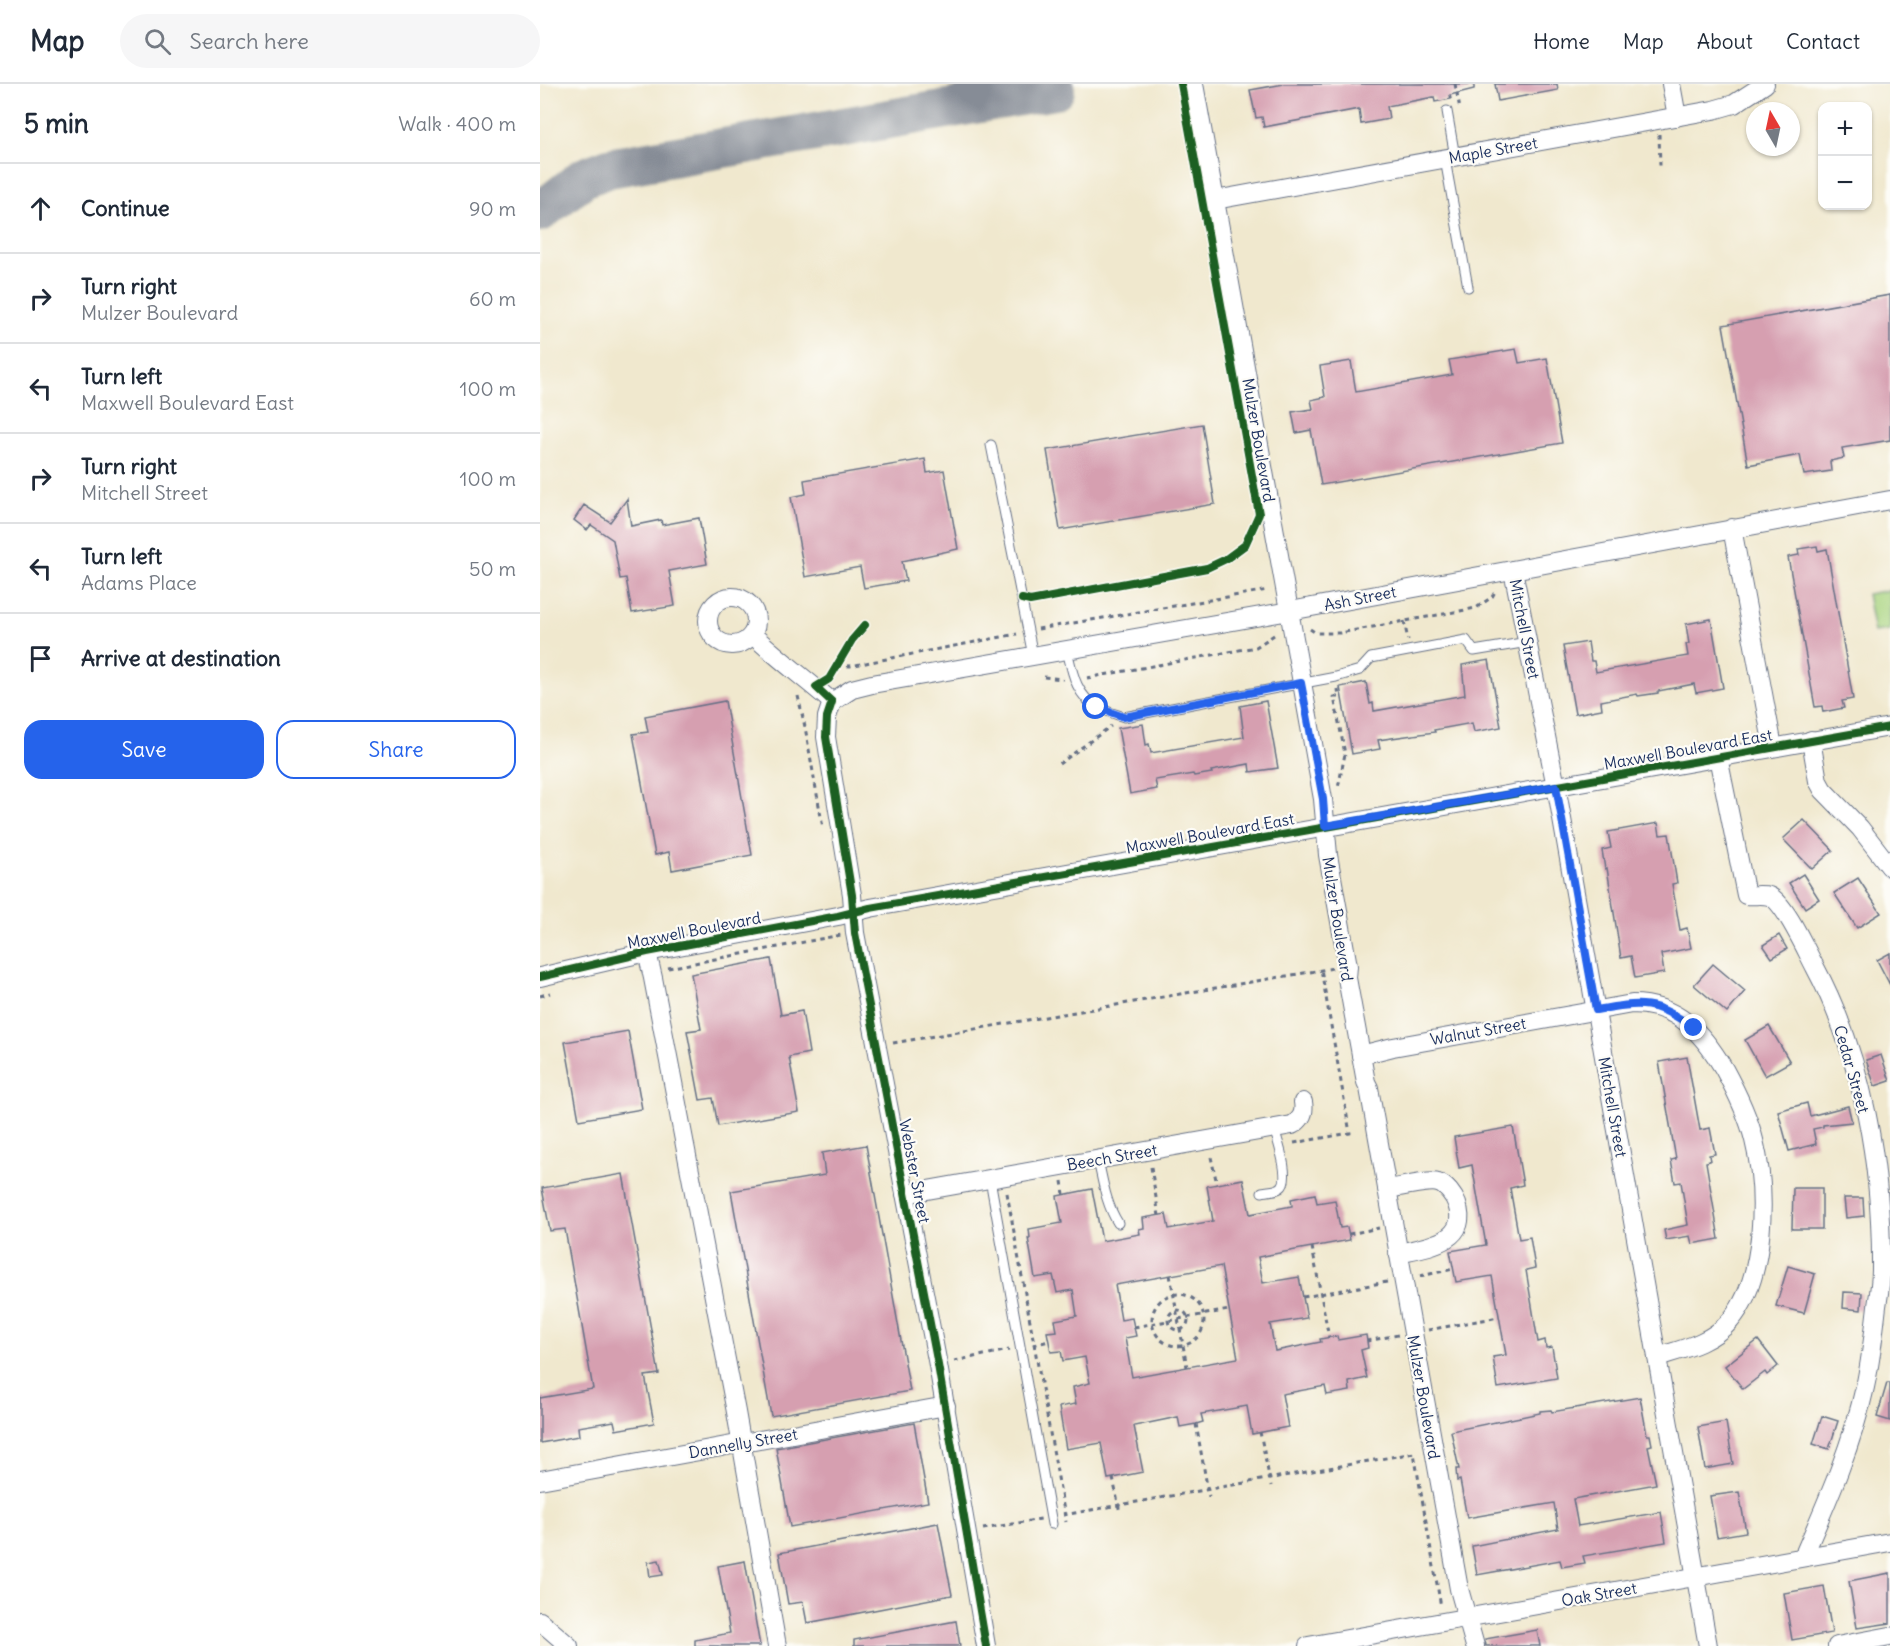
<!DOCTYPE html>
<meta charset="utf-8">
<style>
body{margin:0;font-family:Delius,sans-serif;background:#f6f6f7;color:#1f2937}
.controls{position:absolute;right:18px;top:18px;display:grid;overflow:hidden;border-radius:12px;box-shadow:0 2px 4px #0004}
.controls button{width:54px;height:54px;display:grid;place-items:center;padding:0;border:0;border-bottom:2px solid #e0e1e3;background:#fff;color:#1f2937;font:30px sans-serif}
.compass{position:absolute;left:1206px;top:18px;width:54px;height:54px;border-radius:50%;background:#fff;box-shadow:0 2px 4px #0004;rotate:351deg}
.stop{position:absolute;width:18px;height:18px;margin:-14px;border:4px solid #2563eb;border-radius:50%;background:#fff}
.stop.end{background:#2563eb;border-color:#fff;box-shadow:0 2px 6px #0008}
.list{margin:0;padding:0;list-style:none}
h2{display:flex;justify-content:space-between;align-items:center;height:78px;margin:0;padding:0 24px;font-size:26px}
h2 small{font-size:20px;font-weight:400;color:#747a83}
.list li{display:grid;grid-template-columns:39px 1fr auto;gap:18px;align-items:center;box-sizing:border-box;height:90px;padding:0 24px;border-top:2px solid #e0e1e3}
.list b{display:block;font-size:22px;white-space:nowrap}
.list p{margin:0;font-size:20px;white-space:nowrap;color:#747a83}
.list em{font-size:20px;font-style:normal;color:#747a83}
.actions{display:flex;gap:12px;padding:18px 24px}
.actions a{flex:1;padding:14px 0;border:2px solid #2563eb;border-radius:18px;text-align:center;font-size:21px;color:#2563eb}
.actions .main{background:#2563eb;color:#fff}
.icon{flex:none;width:33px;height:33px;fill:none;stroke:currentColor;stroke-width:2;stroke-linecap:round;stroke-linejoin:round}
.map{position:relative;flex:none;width:1350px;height:1562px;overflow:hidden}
header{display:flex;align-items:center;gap:36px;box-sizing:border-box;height:84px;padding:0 30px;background:#fff;border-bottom:2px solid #e0e1e3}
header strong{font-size:28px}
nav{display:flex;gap:33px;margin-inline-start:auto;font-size:21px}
.search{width:420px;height:54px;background:#f6f6f7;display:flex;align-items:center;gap:15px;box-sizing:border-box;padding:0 21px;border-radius:33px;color:#747a83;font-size:22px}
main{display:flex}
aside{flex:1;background:#fff}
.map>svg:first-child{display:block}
</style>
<header>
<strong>Map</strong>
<div class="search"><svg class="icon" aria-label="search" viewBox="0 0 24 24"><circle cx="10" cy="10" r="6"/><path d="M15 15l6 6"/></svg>Search here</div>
<nav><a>Home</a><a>Map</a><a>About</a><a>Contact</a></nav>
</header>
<main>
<aside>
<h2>5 min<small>Walk · 400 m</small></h2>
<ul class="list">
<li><svg class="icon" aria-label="ahead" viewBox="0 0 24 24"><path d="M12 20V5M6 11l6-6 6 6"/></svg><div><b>Continue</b></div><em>90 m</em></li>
<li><svg class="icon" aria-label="right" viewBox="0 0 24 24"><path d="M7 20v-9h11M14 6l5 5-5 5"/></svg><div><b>Turn right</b><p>Mulzer Boulevard</p></div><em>60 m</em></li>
<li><svg class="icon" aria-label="left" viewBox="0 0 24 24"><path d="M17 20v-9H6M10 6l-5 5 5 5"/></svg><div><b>Turn left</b><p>Maxwell Boulevard East</p></div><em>100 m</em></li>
<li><svg class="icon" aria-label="right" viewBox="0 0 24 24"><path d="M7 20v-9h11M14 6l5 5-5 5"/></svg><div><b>Turn right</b><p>Mitchell Street</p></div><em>100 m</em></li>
<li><svg class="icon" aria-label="left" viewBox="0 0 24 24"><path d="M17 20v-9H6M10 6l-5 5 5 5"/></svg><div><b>Turn left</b><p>Adams Place</p></div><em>50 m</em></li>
<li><svg class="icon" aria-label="arrive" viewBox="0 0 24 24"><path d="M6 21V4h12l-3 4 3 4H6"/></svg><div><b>Arrive at destination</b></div></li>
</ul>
<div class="actions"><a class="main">Save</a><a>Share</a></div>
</aside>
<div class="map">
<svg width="1350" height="1562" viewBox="0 0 1350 1562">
<rect width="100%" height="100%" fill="#fdfcf7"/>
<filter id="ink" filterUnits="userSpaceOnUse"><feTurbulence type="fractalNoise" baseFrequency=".0167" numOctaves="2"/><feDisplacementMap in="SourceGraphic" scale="12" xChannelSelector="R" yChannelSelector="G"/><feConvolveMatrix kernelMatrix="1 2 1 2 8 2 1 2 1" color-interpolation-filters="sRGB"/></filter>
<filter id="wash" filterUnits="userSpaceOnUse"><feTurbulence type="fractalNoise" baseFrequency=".008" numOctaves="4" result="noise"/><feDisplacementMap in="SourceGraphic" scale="24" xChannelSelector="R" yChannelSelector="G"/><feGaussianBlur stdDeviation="1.35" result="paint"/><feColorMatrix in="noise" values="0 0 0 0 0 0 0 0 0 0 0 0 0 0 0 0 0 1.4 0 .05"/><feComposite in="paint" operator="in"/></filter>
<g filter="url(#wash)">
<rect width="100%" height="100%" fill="#f0e8ce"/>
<path fill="#a9d480" stroke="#62826f" stroke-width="1.5" d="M1350,506V546L1334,548L1327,510Z"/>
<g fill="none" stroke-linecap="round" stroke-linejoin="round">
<path stroke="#868c96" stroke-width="40" d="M0,128L43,94L69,84L515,6"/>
</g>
<g id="blocks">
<g fill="#d69fb0" fill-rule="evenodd">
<path d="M744,0H934V5L910,11L911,15L895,18L894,13L847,22L849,35L821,40L819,25L724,43L722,33L716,34L710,6Z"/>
<path d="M955,0H1017L1018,6L958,17Z"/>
<path d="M1350,211V356L1302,364L1304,374L1290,377L1291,387L1264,391L1260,371L1208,381L1183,241Z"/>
<path d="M976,265L979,279L1007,274L1022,359L781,401L771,346L756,349L752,328L773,325L771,316L785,313L780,282L811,277L816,308L912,291L909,276Z"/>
<path d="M662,340L675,420L520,446L507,366Z"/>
<path d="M385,375L387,389L404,386L418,465L362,477L366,497L324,504L320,483L265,493L251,413L266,410L264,396Z"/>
<path d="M87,415L91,442L121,436L122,441L159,434L167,480L129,487L135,522L92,529L86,494L80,495L73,456L51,441L47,446L34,436L44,421L70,438Z"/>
<path d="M1277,462L1278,467L1287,465L1313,615L1302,617L1304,624L1283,628L1282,622L1275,623L1248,473L1259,471L1258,465Z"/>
<path d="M1171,535L1183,604L1156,609L1154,600L1118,607V609L1098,612L1097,610L1061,617L1062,625L1035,630L1023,562L1048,558L1051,577H1054L1056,588L1148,572L1146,560H1149L1146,540Z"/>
<path d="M949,576L961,643L934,648L932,639L894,646L895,648L838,656L840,665L812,670L800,603L826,598L830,620L833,619L834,627L925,611L922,581Z"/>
<path d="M185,617L212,771L132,786L129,768L115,771L93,650L108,648L105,632Z"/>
<path d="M726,617L738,684L710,688L709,680L671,687L672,689L654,692L653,690L615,696L617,705L590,710L578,644L603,640L606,661L609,660L611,669L704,653L700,622Z"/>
<path d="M1264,736L1293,766L1272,785L1243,755Z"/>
<path d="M1118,739L1120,751L1129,750L1137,799L1132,800L1140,846L1147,844L1151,864L1121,870L1124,889L1095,894L1091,872L1081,874L1067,784L1065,785L1062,766L1071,764L1068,748Z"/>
<path d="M1263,790L1279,815L1265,824L1249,799Z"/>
<path d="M1318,794L1341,829L1317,844L1294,809Z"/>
<path d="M1239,851L1247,865L1232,874L1223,861Z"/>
<path d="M1350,869V901L1337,876Z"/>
<path d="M231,875L241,931L262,927L269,969L249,973L259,1028L178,1042L173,1014L160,1016L147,947L161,945L151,890Z"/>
<path d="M1173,880L1205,907L1187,929L1154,901Z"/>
<path d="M1229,942L1250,978L1225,992L1205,956Z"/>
<path d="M88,947L102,1025L39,1036L25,958Z"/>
<path d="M1341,971L1350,997L1335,1002L1326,976Z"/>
<path d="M1147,973L1160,1046L1170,1044L1175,1070L1169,1071L1170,1077L1166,1078L1179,1155L1152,1160L1150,1152L1126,1156L1124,1146L1148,1141L1141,1098L1135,1099L1131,1076L1136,1075L1119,978Z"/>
<path d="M1267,1019L1270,1032L1308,1022L1312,1038L1283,1041V1043L1273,1045L1276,1060L1249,1067L1238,1027Z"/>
<path d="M973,1043L983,1101L970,1104L979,1155L990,1153L995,1184L986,1186L998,1258L1005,1256L1006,1264L1012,1263L1017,1294L958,1304L953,1273L966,1271L952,1192L916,1198L910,1167L946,1161L932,1081L919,1084L914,1053Z"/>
<path d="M326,1061L370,1307L231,1332L191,1107L285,1091L282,1069Z"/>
<path d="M83,1090L119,1290L105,1292L114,1339L76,1346L74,1337L38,1343L39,1352L0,1359V1314L53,1305L25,1145L10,1147L2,1104Z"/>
<path d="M703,1095L710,1130L752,1122L751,1115L775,1110L777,1119L795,1116L800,1144L807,1143L810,1156L718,1173L723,1199L759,1193L767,1234L730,1240L735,1267L781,1258L780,1255L797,1252L798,1256L826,1251L828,1264L821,1266L827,1294L809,1298L810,1307L787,1311L785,1302L742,1310L748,1343L712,1350L707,1322L661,1330L663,1338L656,1340L640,1343L638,1333L594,1342L603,1388L568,1395L561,1359L526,1365L519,1323L536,1320L533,1303L550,1299L545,1273L523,1277L521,1267L511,1268L507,1248L517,1247L515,1236L537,1232L533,1206L517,1209L513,1191L495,1194L488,1154H490L489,1145L522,1139L517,1112L552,1105L562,1157L600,1150L599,1145L604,1144L603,1134L626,1130L629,1145L673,1137L667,1102ZM681,1182L698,1274L592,1293L585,1254L596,1252L592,1234L581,1236L575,1201Z"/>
<path d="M1253,1104H1282V1145H1252Z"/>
<path d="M1304,1114H1323L1324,1132L1306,1134Z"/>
<path d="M1248,1182L1275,1190L1264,1229L1236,1222Z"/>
<path d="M1304,1208L1322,1209L1321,1226L1303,1224Z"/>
<path d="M1218,1256L1238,1282L1227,1291L1225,1288L1203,1305L1185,1282Z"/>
<path d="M1347,1299H1350V1337L1337,1333Z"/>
<path d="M1100,1313L1107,1351H1110L1112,1361L1108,1362L1116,1400L1033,1415L1038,1442L1121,1428L1126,1458L1043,1472L1045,1479L1022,1483L1020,1476L937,1491L932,1462L1018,1445L1014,1419L927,1434L920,1396L917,1397L916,1385H919L911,1347L1000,1329V1327L1011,1326L1012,1328Z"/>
<path d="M1282,1332L1298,1337L1289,1365L1273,1360Z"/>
<path d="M1186,1338L1193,1380L1165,1385L1158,1343Z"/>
<path d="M374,1339L388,1418L250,1443L236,1364Z"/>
<path d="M1199,1408L1206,1448L1177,1453L1170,1412Z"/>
<path d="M398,1439L412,1511L267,1539L263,1518L248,1520L239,1469Z"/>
<path d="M119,1476L123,1491L110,1493L108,1478Z"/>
<path d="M205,1477L220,1562H155V1556L190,1549L178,1482Z"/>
<path d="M1350,1489V1539L1317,1544L1309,1497Z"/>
<path d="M1284,1502L1292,1549L1252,1556L1244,1509Z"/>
<path d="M416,1537L420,1562H314V1556Z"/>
<path d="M997,1546L1000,1562H946L945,1555Z"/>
</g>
</g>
</g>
<g filter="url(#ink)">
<use href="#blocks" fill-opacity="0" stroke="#667085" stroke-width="1.5"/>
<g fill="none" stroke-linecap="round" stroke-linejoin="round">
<g stroke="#667085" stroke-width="11">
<g id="service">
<path d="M907,27L915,73"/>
<path d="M905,75L928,203"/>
<path d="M451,361L493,572"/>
<path d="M527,566C532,587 536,612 557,623C565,627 575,630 584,633L796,593L820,586L831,574L926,556L934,567L988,558"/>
<path d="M558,1076C563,1098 566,1120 578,1139"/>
<path d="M450,1095L512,1440"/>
<path d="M722,1108C727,1107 735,1107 740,1104C752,1097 737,1055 734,1044"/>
</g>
</g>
<g stroke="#667085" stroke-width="20">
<g id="minor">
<path d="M654,0L783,715L788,771L808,882L807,894L826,998L829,1004L919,1505L935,1562"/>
<path d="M1131,0L1137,33"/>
<path d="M675,116L1173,26L1194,20L1225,0"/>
<path d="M1192,444L1233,663"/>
<path d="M973,486L1019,718L1168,1562"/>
<circle cx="192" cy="537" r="24"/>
<path d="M213,551C238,575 266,595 292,618"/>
<path d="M292,618L312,605L332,600L750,527L1350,416"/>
<path d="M292,618L287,633L286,653L312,811L315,849L398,1281L446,1562"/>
<path d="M1271,656L1278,697L1283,706L1320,744L1350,783"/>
<path d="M1178,673L1206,811C1213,812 1222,810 1229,812C1244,817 1267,868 1275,883C1324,975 1342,1084 1341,1186C1341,1198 1339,1210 1337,1222C1334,1249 1331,1276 1325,1303C1312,1362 1287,1418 1263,1473"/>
<path d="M107,868L113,894L196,1328L237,1562"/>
<path d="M0,893L107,868L298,832L330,824L1350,643"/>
<path d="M821,971L853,963L1092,920C1137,920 1162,948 1184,985C1196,1007 1208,1031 1214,1056C1227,1108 1226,1195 1190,1237C1171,1259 1143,1265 1117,1273"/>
<path d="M847,1105C858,1104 889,1096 898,1099C906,1101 914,1112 917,1120C930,1159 884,1163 858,1169"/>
<path d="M365,1110L752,1041C761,1036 765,1029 763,1018"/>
<path d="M0,1396L406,1322"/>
<path d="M0,1537L29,1562"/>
<path d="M768,1562L1350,1458"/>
<path d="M1297,1562L1350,1552"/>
</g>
</g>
<g stroke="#667085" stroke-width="3" stroke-dasharray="4.5 4.5" stroke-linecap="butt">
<path d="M915,0L920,25"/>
<path d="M1119,50L1120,82"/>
<path d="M864,537L868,556"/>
<path d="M498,545L728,506"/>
<path d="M770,545L776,549H800L936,524L952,513L956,506"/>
<path d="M298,581L310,582L477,550"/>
<path d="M504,593L523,595"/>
<path d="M547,594L716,563L737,549"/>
<path d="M798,605L799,613H794L805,670L798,704"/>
<path d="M258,612L265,643L283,744"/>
<path d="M519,680L571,642"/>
<path d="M128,884L301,851"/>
<path d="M0,912L10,909"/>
<path d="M353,959L793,884"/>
<path d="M754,1059L810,1049L781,885"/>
<path d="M671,1073L677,1100"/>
<path d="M611,1083L619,1132"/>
<path d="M522,1097L524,1110"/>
<path d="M467,1109L526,1438"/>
<path d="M809,1150L839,1144"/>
<path d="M772,1163L789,1254"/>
<path d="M630,1191L647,1283"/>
<path d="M880,1192L914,1185"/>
<circle cx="638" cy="1236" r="26"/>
<path d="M763,1213L847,1198"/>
<circle cx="638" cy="1236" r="10"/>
<path d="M594,1243L689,1226"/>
<path d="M888,1246L959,1233"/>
<path d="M827,1257L858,1251"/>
<path d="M493,1261L509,1257"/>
<path d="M414,1277L469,1266"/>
<path d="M656,1340L669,1413"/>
<path d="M720,1348L731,1402"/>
<path d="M573,1394L580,1429"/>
<path d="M523,1431L874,1369L901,1523"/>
<path d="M443,1445L501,1435"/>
</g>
<use href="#service" stroke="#fff" stroke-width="9"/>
<use href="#minor" stroke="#fff" stroke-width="18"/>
<g stroke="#fdfcf7" stroke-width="11">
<g id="cycleway">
<path d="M482,515L490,517L667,484L686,475L705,461L719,430L641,0"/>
<path d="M325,541L312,556L289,595L276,603L292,618L287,633L286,653L312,811L315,849L398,1281L446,1562"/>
<path d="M0,893L107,868L298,832L330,824L1350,643"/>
</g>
</g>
<use href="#cycleway" stroke="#1b5e20" stroke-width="8"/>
</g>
</g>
<g fill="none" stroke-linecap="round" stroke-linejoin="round" filter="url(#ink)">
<path stroke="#2563eb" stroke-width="8" d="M556,623L584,633L761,599L783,715L785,742L1016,702L1056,926C1102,918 1115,916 1154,944"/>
</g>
<g text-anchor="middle" stroke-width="4.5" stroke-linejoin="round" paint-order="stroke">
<g font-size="16" fill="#1b2f5e" stroke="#fdfcf7">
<text transform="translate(953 66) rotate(-10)" y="6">Maple Street</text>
<text transform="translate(719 356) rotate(80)" y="6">Mulzer Boulevard</text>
<text transform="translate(820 514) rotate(-11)" y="6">Ash Street</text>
<text transform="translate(985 545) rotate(79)" y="6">Mitchell Street</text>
<text transform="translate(1148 665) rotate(-10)" y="6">Maxwell Boulevard East</text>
<text transform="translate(670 749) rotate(-10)" y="6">Maxwell Boulevard East</text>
<text transform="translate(798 835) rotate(81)" y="6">Mulzer Boulevard</text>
<text transform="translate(154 846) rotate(-11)" y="6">Maxwell Boulevard</text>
<text transform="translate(938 947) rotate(-10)" y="6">Walnut Street</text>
<text transform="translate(1312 985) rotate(74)" y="6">Cedar Street</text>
<text transform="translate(1073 1023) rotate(80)" y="6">Mitchell Street</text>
<text transform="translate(572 1073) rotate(-10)" y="6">Beech Street</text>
<text transform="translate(375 1087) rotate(79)" y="6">Webster Street</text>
<text transform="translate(884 1313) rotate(80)" y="6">Mulzer Boulevard</text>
<text transform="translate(203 1359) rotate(-10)" y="6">Dannelly Street</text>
<text transform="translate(1059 1510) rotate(-10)" y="6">Oak Street</text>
</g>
</g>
</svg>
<div class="controls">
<button>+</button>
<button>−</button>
</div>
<svg class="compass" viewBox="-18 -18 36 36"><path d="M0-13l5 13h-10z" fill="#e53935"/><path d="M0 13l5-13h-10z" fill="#747a83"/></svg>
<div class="stop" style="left:556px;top:623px"></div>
<div class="stop end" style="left:1154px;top:944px"></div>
</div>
</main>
